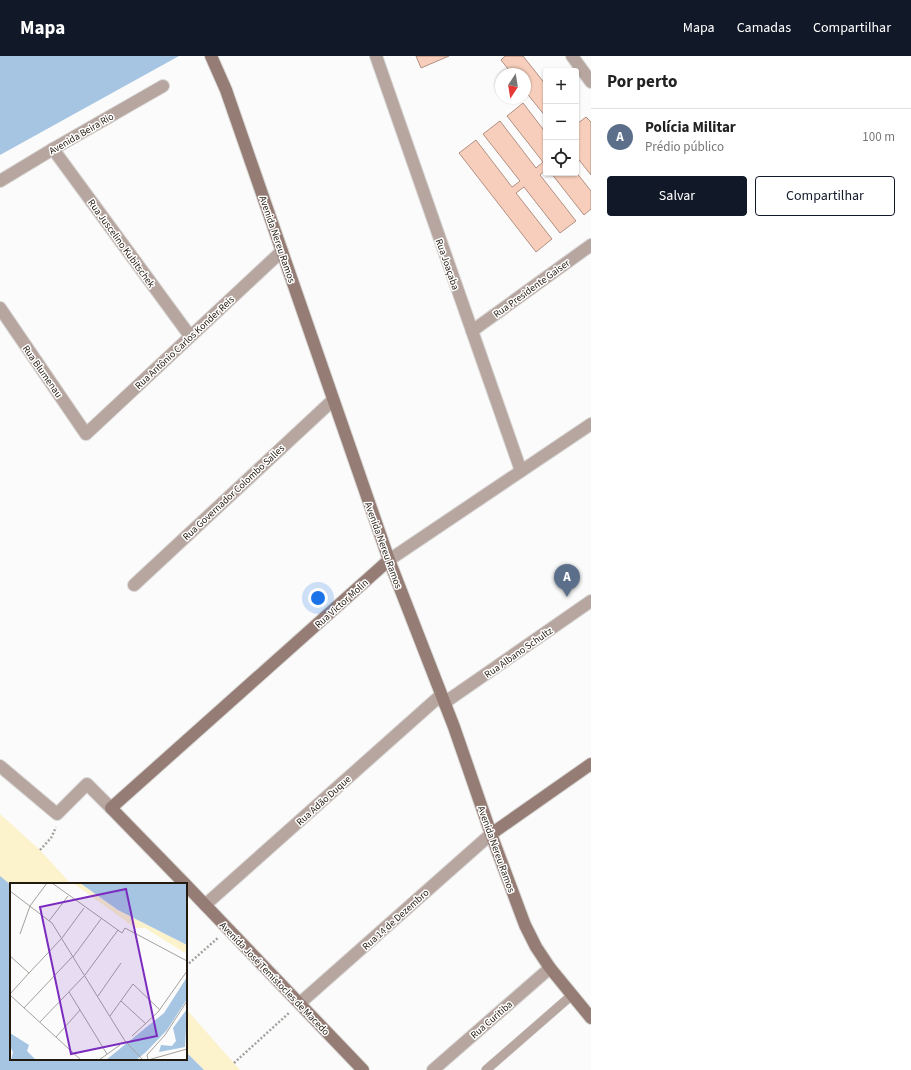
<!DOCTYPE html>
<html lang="pt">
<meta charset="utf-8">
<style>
body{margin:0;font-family:"Source Sans 3",sans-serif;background:#f6f6f6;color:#222}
.controls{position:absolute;right:12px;top:12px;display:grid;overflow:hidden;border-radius:4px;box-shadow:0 1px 3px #0004}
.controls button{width:36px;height:36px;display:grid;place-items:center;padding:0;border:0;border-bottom:1px solid #e0e0e0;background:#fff;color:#222;font:20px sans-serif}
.compass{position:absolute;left:495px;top:12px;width:36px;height:36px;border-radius:50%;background:#fff;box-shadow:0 1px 3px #0004;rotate:192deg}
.you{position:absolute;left:318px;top:542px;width:14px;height:14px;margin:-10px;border:3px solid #fff;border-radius:50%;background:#1a73e8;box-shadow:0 0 0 6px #1a73e833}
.badge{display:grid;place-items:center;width:26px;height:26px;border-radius:50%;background:#111827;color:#fff;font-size:13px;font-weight:700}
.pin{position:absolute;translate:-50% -33px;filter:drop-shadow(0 1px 2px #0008)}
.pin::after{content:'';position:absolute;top:21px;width:14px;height:12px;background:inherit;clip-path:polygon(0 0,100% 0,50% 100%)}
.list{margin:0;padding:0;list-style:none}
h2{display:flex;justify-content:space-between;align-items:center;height:52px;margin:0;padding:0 16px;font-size:17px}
h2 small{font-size:13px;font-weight:400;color:#767676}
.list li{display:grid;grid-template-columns:26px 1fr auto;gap:12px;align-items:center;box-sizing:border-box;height:56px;padding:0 16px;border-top:1px solid #e0e0e0}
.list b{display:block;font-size:15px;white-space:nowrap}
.list p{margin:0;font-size:13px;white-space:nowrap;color:#767676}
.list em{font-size:13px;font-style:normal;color:#767676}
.actions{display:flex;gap:8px;padding:12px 16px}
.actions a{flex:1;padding:9px 0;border:1px solid #111827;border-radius:4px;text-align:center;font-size:14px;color:#111827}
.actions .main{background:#111827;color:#fff}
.icon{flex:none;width:22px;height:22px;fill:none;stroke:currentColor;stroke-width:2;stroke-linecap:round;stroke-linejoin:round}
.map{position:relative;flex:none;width:591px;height:1014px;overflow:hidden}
header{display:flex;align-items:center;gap:24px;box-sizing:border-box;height:56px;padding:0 20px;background:#111827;color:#fff}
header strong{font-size:19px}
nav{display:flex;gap:22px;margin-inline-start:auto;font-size:14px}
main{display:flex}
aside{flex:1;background:#fff}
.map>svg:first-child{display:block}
</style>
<header>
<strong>Mapa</strong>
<nav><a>Mapa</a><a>Camadas</a><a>Compartilhar</a></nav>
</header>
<main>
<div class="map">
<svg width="591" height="1014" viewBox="0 0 591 1014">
<rect width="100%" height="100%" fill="#fbfbfb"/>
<g fill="#fcf2cc">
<path d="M0,758L40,794L71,828H11V829L0,820Z"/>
<path d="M186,953L240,1014H204L186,996Z"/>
</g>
<g fill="#a5c5e3">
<path d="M0,0H179L0,99Z"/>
<path d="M0,820L11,829V1003H186V996L204,1014H0Z"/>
</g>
<g fill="#f7cebb" stroke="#b29081">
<path d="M416,0H449L421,12Z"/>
<path d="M505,0H523L546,29V61L525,35V18H512L501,4Z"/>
<path d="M523,47L546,77V114L540,119L576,165L560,177L524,131L516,137L552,183L536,196L459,97L476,84L512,131L520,125L483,78L500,65L536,112L543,106L507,60Z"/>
<path d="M586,61L591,66V119L576,100V67L577,68Z"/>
<path d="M576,116L591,135V153L584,159L551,117Z"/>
</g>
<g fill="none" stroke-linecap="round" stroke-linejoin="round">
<g stroke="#d8d7d5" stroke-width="10">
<path id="lane" d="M486,1014L572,939"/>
</g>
<g stroke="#d8d7d5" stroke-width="14">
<g id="street">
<path d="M376,0L521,415"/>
<path d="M572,0L591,26"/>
<path d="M53,93L190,280"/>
<path d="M0,125L53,93L163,30"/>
<path d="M0,252L86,378L282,195"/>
<path d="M472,275L591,189"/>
<path d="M389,504L591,368"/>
<path d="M134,529L333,344"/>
<path d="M444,647L591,545"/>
<path d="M0,710L57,758L87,728L111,752"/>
<path d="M205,849L441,639"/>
<path d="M300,947L491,778"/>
<path d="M433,1014L550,912"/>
</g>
</g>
<g stroke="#d8d7d5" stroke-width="14">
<g id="secondary">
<path d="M211,0L226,34L389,504L454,671L491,778L525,869L536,891L550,912L591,962"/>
<path d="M491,778L591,708"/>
<path d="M185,828L111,752L389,504"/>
<path d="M186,829L363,1014"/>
</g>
</g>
<g stroke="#a6a29e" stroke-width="2.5" stroke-dasharray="2 2" stroke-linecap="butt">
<path d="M40,794L51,782L56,771"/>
<path d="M186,910L219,881"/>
<path d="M234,1007L290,956"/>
</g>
<use href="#lane" stroke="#b7a6a0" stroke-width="9"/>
<use href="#street" stroke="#b7a6a0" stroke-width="12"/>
<use href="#secondary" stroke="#957d75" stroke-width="12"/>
</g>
<g text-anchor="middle" stroke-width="3" stroke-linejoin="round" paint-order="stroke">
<g font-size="10" fill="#22190f" stroke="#fff">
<text transform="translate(81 77) rotate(-30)" y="4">Avenida Beira Rio</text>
<text transform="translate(278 183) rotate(71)" y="4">Avenida Nereu Ramos</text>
<text transform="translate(122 187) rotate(54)" y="4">Rua Juscelino Kubitschek</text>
<text transform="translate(448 208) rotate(71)" y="4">Rua Joaçaba</text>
<text transform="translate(531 232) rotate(-36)" y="4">Rua Presidente Gaiser</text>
<text transform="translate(184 286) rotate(-43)" y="4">Rua Antônio Carlos Konder Reis</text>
<text transform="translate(43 315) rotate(55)" y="4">Rua Blumenau</text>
<text transform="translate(233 436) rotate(-43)" y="4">Rua Governador Colombo Salles</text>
<text transform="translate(384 489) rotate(70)" y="4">Avenida Nereu Ramos</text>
<text transform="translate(341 547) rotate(-42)" y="4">Rua Victor Molin</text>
<text transform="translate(518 596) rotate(-35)" y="4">Rua Albano Schultz</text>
<text transform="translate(323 744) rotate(-42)" y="4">Rua Adão Duque</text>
<text transform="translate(497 793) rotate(70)" y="4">Avenida Nereu Ramos</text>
<text transform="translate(395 863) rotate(-42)" y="4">Rua 14 de Dezembro</text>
<text transform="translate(275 922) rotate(46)" y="4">Avenida José Temístocles de Macedo</text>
<text transform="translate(491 963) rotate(-41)" y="4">Rua Curitiba</text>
</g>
</g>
<g transform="translate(10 827)">
<rect width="177" height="177" fill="#fbfbfb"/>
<path d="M63,0H70L108,27L177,62L175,70L135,45H126L117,39Z" fill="#fcf2cc"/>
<path d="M70,0H177V62L108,27ZM177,94V116L157,147L136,169L126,177H96L154,130ZM177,126L175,164L149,169L151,162L162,163L166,158L163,145ZM0,150L19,162L17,168L26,177H1L3,169L0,163Z" fill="#a5c5e3"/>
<path fill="none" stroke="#a4a19d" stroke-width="1" d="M42,0L112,50L115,45L177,78M0,8L42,40L115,158L133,177M39,38L58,13M10,51L20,23L37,0M52,55L74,25M0,73L19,90L52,55M63,74L91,36M59,109L97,171M0,111L19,90M0,112L71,177M88,113L111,80M111,118L136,141M14,125L63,73M100,133L123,101L150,127M30,139L75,92L108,47M122,153L148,129L177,88M46,154L70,127M89,177L110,162M138,177L137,172L155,152L177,118M138,177L177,166"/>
<path fill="#7b2cbf" fill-opacity="0.15" stroke="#7b2cbf" stroke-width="2" d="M116,6L147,153L61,171L30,24Z"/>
<rect width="177" height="177" fill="none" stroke="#22190f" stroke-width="2"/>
</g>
</svg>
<div class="controls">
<button>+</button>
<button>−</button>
<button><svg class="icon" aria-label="locate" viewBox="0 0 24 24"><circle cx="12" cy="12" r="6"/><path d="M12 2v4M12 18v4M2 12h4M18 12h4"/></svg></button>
</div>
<svg class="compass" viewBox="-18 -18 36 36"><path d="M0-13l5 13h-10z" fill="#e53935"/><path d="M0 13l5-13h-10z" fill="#767676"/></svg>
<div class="you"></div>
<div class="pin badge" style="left:567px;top:541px;background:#5c6f8a">A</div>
</div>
<aside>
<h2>Por perto<small></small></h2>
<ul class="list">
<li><span class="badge" style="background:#5c6f8a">A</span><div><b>Polícia Militar</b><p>Prédio público</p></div><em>100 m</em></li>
</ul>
<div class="actions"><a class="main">Salvar</a><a>Compartilhar</a></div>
</aside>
</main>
